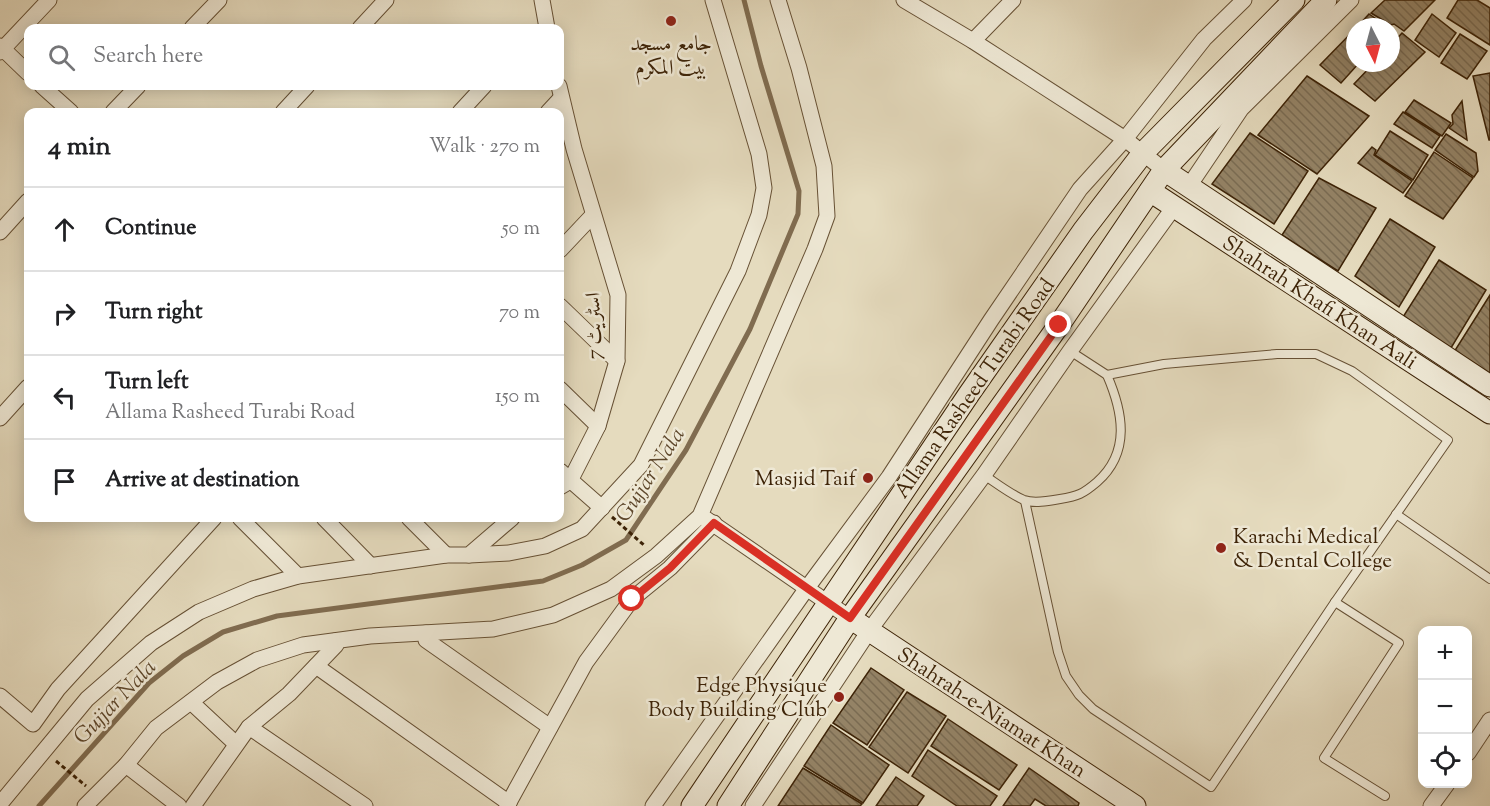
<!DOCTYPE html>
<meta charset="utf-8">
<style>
body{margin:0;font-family:"Sorts Mill Goudy",Amiri,serif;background:#f2f2f2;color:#202124}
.controls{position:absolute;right:18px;bottom:18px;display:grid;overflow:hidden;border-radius:12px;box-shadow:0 3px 15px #0003}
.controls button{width:54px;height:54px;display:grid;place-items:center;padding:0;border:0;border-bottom:2px solid #e0e0e0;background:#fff;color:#202124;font:30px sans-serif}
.compass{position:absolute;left:1346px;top:18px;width:54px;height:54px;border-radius:50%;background:#fff;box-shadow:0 3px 15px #0003;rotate:174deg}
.stop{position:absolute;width:18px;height:18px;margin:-14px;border:4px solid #d93025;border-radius:50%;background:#fff}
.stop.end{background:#d93025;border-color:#fff;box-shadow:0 2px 6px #0008}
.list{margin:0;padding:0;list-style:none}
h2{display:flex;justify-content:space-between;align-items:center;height:78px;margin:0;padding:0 24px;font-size:26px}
h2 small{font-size:20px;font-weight:400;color:#757577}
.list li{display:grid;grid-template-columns:39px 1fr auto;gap:18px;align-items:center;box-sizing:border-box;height:84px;padding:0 24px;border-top:2px solid #e0e0e0}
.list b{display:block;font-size:22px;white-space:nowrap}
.list p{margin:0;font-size:20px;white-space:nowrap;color:#757577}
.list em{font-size:20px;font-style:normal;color:#757577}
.icon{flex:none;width:33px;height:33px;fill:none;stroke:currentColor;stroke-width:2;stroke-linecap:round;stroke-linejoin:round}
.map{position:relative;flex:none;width:1490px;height:806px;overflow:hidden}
.search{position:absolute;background:#fff;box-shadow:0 3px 15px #0003;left:24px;top:24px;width:540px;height:66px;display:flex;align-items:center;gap:15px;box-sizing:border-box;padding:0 21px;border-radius:12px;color:#757577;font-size:22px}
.panel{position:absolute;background:#fff;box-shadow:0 3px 15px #0003;left:24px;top:108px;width:540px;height:414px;border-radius:12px}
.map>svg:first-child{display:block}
</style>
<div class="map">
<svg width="1490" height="806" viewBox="0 0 1490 806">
<defs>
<pattern id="building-back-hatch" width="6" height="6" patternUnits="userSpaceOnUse" patternTransform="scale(1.5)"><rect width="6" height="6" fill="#948366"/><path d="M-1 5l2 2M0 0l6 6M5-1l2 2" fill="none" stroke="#7a6b52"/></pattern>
</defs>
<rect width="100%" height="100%" fill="#e5dbbe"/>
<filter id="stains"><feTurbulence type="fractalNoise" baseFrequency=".00333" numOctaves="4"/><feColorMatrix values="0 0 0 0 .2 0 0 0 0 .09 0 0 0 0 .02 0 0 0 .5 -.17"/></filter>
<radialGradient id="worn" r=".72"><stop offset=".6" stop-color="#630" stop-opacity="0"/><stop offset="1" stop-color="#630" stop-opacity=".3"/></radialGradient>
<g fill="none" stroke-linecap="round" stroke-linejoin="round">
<path stroke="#806c50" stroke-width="5" d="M39,806L149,683L183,656L223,632L277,616L543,581L582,565L626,540L686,450L750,329L798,214L799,191L761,66L744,0"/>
</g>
<g fill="url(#building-back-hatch)" stroke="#3d2307" stroke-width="1.5">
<path d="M1385,0H1435L1404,31L1394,24L1391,25L1371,13Z"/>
<path d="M1458,0H1477L1490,8V45L1447,18Z"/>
<path d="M1369,14L1388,27H1357Z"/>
<path d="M1432,14L1456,33L1439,57L1415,40Z"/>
<path d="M1355,29V63H1359L1341,83L1320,65Z"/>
<path d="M1402,33L1425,52L1375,101L1354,84L1374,63H1391V45Z"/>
<path d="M1460,34L1487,51L1467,79L1441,63Z"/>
<path d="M1490,73V140H1489L1473,76Z"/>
<path d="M1307,76L1369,116L1317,174L1258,135Z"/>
<path d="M1414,100L1451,123L1442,136L1405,112Z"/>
<path d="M1462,101L1467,140L1449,128L1453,124L1452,115Z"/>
<path d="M1403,112L1440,136L1432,148L1394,124Z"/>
<path d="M1390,131L1428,155L1413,180L1375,155Z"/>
<path d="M1250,133L1308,171L1274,224L1212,184Z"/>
<path d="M1446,134L1476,153L1478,171L1474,177L1435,150Z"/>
<path d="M1372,147L1376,150L1374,155L1412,181L1403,193L1358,163Z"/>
<path d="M1434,152L1473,178L1443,219L1405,196Z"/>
<path d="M1319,178L1376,208L1338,271L1282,235Z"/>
<path d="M1390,219L1435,247L1399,307L1355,276Z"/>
<path d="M1439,260L1486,290L1451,348L1403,317Z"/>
<path d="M1490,295V375L1454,352Z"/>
<path d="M871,668L904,690L867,745L833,723Z"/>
<path d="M907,692L946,716L908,773L869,747Z"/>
<path d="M948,719L1017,765L999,790L931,746Z"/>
<path d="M831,725L889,765L863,803L804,766Z"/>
<path d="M928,750L997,796L990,806H957L912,776Z"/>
<path d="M803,768L862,804L860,806H778Z"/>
<path d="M1029,768L1079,803L1078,806H1046L1035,799L1030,806H1003Z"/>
<path d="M896,777L924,796L917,806H876Z"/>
</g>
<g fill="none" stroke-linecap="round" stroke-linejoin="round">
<g stroke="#675135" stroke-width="10">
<g id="service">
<path d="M984,475C996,483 1010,494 1024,500C1034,504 1049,501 1060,499C1078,496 1083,494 1097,482C1131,452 1123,412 1107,375"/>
<path d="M1025,501L1058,652L1066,676L1079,695L1093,709L1211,787L1335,602L1448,440L1352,371L1316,354H1277L1164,364L1107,375L1070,351"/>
<path d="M1396,514L1490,579"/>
<path d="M1335,602L1399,643L1324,758L1385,796"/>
</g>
</g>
<g stroke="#675135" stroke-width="17">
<g id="minor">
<path d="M542,0L547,28"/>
<path d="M904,0L973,41L1125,139L1164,170"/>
<path d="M192,28L219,0"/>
<path d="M360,28L386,0"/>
<path d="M973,41L1013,0"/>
<path d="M0,46L28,73"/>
<path d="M0,52L49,0"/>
<path d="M42,86L71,112"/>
<path d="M559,86L574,149L618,295L617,361L598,426L570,481L560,487"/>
<path d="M113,112L138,86"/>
<path d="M283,112L307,86"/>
<path d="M460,112L484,86"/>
<path d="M548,112L561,98"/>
<path d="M1189,186L1241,109L1351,0"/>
<path d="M0,232L28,201"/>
<path d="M560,250L593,215"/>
<path d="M560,306L617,361"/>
<path d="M560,389L598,426"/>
<path d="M0,418L28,387"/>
<path d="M560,471L602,508"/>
<path d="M240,518L298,576"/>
<path d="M324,518L371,566"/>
<path d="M409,518L446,555"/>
<path d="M706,519L850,618"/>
<path d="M469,555L509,553L545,546L582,529L641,465L738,271L759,215L764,188L759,154L713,0"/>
<path d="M426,633V640L550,727"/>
<path d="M316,666L509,803"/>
<path d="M0,696L33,724L58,689L214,518"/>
<path d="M191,702L236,744"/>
<path d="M249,727L365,806"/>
<path d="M1468,753L1490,720"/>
<path d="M126,765L179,806"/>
<path d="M0,804L87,699L151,643L199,612L253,589L298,576L446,555H469L512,518"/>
<path d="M85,806L126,765L156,728L217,682L257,660L303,645L370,636L493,629L553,615L611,589L656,556L700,516L815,249L827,216L824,166L799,68L778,0"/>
<path d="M193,806L249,727L289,694L336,645L335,641"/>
<path d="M507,806L586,662L632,599L670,568L714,523"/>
<path d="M653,806L807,588L889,477L991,320L1080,189L1125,139L1204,39L1244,0"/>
<path d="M753,806L869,631L984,475L1070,351L1174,207"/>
<path d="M1431,806L1447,784"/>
</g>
</g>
<g stroke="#3d2307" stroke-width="23">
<g id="secondary">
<path d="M1164,170L1490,386"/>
<path d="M1150,191L1490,413"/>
<path d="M850,618L1135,806"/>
<path d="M692,806L969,394L1083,231L1143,153L1294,0"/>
<path d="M728,806L850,618L1059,325L1164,170L1326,0"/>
</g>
</g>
<g stroke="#3d2307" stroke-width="3" stroke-dasharray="4.5 3" stroke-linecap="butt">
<path d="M612,517L645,546"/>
<path d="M56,761L86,786"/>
</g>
<use href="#service" stroke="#eee8d5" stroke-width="8"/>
<use href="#minor" stroke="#eee8d5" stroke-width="15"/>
<use href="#secondary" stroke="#eee8d5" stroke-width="21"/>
</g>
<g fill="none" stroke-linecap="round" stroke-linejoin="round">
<path stroke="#d93025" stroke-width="8" d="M632,599L670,568L714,523L850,618L1059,325"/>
</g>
<g fill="#8f2418" stroke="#eee8d5" stroke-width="2">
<circle cx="671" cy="21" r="6"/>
<circle cx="868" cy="478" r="6"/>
<circle cx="1221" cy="548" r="6"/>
<circle cx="839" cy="697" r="6"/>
</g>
<g text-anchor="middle" stroke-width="5" stroke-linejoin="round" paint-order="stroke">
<g font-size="21" fill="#3d2307" stroke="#eee8d5" text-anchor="end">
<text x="671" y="50" text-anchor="middle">جامع مسجد<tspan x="671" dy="24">بیت المکرم</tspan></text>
<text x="856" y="485">Masjid Taif</text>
<text x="1233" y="543" text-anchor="start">Karachi Medical<tspan x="1233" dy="24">&amp; Dental College</tspan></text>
<text x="827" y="692">Edge Physique<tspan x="827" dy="24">Body Building Club</tspan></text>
</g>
<g font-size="21" fill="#3d2307" stroke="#eee8d5">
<text transform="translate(1320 302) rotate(33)" y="7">Shahrah Khafi Khan Aali</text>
<text transform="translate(593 326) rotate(-91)" y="7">اسٹریٹ 7</text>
<text transform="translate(974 388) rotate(-55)" y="7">Allama Rasheed Turabi Road</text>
<text transform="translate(992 712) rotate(33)" y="7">Shahrah-e-Niamat Khan</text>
</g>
<g font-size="22" font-style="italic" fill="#5e472b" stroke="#eee8d5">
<text transform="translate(649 474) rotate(-57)" y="8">Gujjar Nala</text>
<text transform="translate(114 701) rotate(-46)" y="8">Gujjar Nala</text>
</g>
</g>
<rect width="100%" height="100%" filter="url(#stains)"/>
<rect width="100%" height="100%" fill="url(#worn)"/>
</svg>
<div class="controls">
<button>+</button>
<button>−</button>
<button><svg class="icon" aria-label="locate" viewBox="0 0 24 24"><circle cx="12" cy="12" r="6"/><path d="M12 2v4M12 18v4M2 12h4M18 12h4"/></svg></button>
</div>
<svg class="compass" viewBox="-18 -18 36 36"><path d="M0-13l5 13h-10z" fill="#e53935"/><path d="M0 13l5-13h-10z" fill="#757577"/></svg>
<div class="stop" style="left:632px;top:599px"></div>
<div class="stop end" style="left:1059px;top:325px"></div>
<div class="search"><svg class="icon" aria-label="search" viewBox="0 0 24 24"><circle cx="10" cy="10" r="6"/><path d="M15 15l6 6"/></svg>Search here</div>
<section class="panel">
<h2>4 min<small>Walk · 270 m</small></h2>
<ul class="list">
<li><svg class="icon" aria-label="ahead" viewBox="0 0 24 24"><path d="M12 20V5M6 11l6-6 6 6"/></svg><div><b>Continue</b></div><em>50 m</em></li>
<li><svg class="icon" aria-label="right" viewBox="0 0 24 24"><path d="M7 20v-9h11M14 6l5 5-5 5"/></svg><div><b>Turn right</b></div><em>70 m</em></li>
<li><svg class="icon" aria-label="left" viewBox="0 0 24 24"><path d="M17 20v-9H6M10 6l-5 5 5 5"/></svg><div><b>Turn left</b><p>Allama Rasheed Turabi Road</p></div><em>150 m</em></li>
<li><svg class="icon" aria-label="arrive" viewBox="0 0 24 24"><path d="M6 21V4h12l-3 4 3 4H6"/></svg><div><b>Arrive at destination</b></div></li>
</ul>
</section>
</div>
